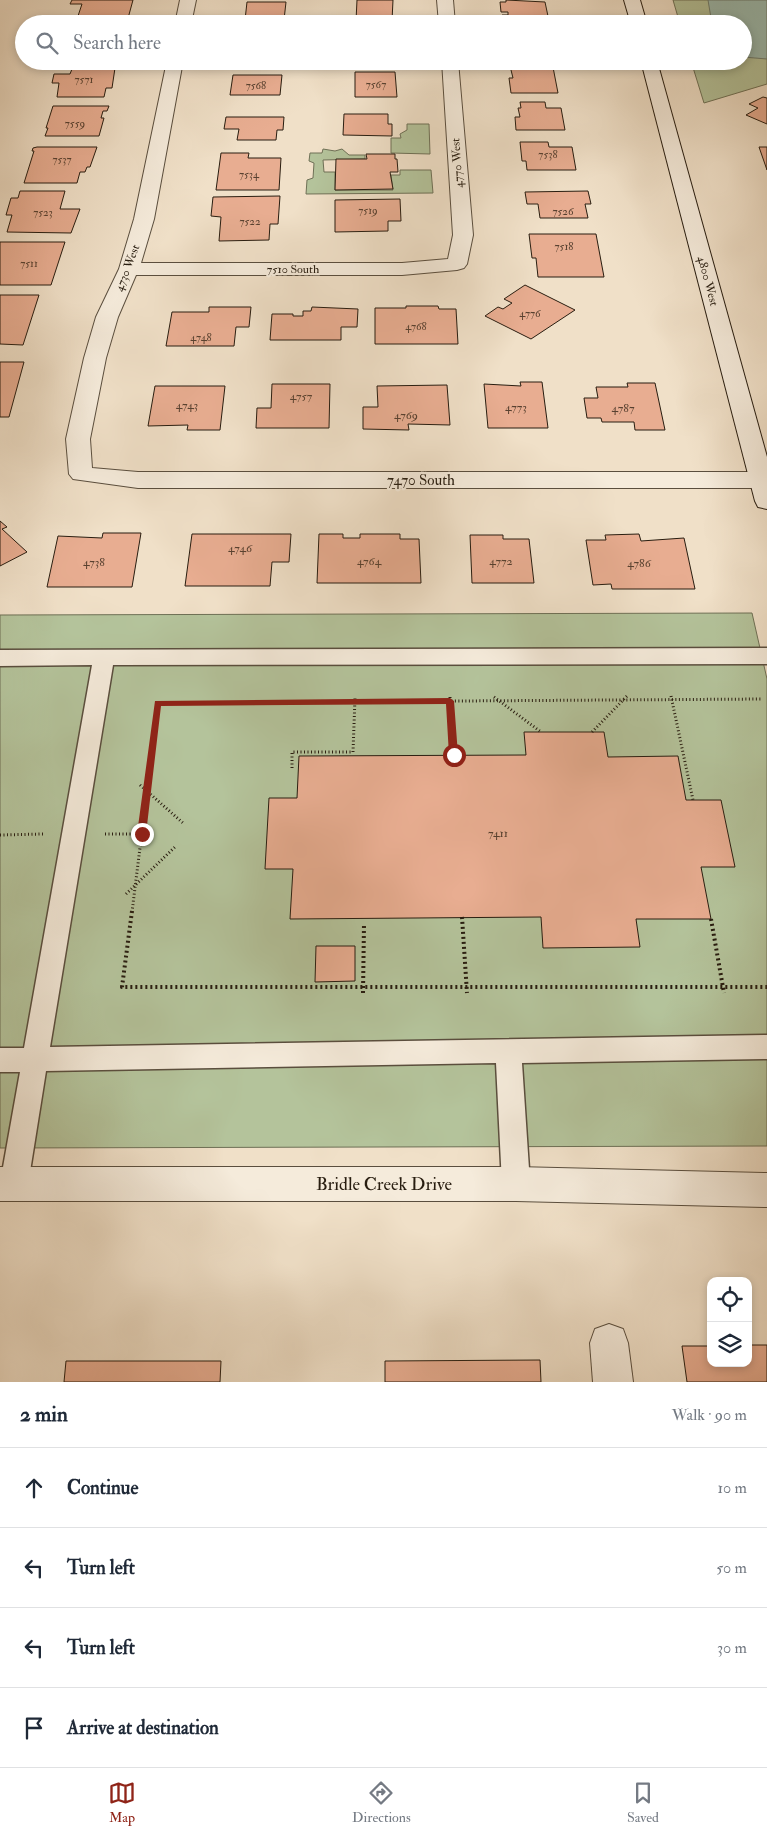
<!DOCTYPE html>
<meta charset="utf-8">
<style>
body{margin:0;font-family:"IM FELL Double Pica",serif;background:#f6f6f7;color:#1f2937}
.controls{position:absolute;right:15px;bottom:15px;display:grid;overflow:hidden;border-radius:10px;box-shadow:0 2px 8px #0003}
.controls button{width:45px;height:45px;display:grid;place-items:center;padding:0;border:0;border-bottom:1px solid #e0e1e3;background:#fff;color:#1f2937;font:25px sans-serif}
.stop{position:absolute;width:15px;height:15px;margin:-11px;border:4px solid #8f2418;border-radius:50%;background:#fff}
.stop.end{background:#8f2418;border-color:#fff;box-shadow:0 1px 5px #0008}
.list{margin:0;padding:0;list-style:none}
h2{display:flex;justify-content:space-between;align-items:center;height:65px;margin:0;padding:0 20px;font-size:21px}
h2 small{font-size:16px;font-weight:400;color:#747a83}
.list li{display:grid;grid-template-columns:32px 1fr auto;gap:15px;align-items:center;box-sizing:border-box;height:80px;padding:0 20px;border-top:1px solid #e0e1e3}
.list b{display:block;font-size:19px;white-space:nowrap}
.list em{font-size:16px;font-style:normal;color:#747a83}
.icon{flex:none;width:28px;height:28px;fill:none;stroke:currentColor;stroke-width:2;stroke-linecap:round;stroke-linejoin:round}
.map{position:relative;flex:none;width:767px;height:1382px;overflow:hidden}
.search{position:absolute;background:#fff;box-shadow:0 2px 8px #0003;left:15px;right:15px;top:15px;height:55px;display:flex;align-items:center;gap:12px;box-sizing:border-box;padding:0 18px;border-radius:28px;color:#747a83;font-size:19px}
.sheet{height:385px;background:#fff}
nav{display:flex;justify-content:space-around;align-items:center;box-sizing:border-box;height:70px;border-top:1px solid #e0e1e3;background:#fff;font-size:14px;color:#747a83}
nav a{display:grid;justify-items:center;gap:2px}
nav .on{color:#8f2418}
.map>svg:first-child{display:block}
</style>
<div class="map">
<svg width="767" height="1382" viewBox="0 0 767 1382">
<rect width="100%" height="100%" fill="#f0e0c8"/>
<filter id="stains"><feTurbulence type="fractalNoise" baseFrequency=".004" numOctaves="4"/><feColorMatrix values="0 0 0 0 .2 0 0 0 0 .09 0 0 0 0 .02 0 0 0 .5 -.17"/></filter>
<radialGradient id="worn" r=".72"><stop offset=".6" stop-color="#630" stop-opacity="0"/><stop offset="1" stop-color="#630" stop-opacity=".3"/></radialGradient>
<g fill="#b4c39b" stroke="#6e7056">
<path d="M673,0H767V84L704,103L691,61H743V24H680Z"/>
<path d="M407,124H429L430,154L391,153V138H401L400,134L407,130Z"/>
<path d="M323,149L335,151L342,149L349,155H365V159L323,160L324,172H335V190H393L391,175H400V170H431L433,193L306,194L307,180L313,178L314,163L309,161L310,153H322Z"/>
<path d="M752,613L767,679V1146L0,1148V615Z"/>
</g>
<path fill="#9bbdb2" stroke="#6d7d71" d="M708,0H767V59L743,57V24H712Z"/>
<g fill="#e8ad91" stroke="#281d10">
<path d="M72,0H133L127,22H76L82,4H70Z"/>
<path d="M357,0H393L392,21H356Z"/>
<path d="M506,0L545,2L549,21H503L502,15H508V12H501L500,2H506Z"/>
<path d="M247,2H286L284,20H245Z"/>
<path d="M509,62H552L558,93H511L509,78H513Z"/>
<path d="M115,68L112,88H106L104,97H57L59,83H52L54,74H70L72,69Z"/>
<path d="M355,72H395L397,97H355Z"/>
<path d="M233,75H282L280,95H230Z"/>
<path d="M763,97L767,98V124L746,115L758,108L749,104Z"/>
<path d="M520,102H545L546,108H561L565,130H516L515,117H520L518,108H521Z"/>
<path d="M53,106H109L107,111H103L101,118H104L99,136H45L48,128H46Z"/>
<path d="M344,114H388V124H392V136L343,135Z"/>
<path d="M226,117H284L283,130H277L276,140H237L239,129H224Z"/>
<path d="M520,142H548L549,147H572L576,170H527L526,161H522Z"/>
<path d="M37,147H97L90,167H87L85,172H80L77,183H24L34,151H32L33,148Z"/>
<path d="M759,147H767V170Z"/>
<path d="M221,153H249L248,158H281L279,190H216Z"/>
<path d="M366,154H395V159H397L398,172H390L393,189L335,190L336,159H367Z"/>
<path d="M20,191H65L60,209H80L71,233L7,232L12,215H6L11,198H18Z"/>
<path d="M588,191L591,204H585L588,218H540L538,204H527L525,192Z"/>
<path d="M280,196L278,224H270L269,240L219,241L221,217L211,216L213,197Z"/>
<path d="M400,199L401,221H388V231L335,232V200Z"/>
<path d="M529,234H596L604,277H538L536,258H532Z"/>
<path d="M0,242H65L51,285H0Z"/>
<path d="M525,285L575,310L531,339L485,316L498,307L503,309L512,303L504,299Z"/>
<path d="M0,295H39L23,345L0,344Z"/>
<path d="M406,306H438L439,309H456L458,344H375V308H406Z"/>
<path d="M209,307H251L249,327H236L234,346H166L172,312H209Z"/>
<path d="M312,307L358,309L357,327H341V340H270L272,314H293V316H303V311H311Z"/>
<path d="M0,362H24L9,417H0Z"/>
<path d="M520,382H542L548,428H488L484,384L521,386Z"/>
<path d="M627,383H655L665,430H635L634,422H602L601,418H587L584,398H598L596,387H628Z"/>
<path d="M272,384H330L329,428H256L257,408H271Z"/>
<path d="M447,385L450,425L408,424L409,430L363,429V407H378L377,386Z"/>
<path d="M155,386H225L220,430H187L188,425L148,426Z"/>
<path d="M0,521L7,527L2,529L27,552L0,566Z"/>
<path d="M103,533H141L132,587H47L58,536L102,538Z"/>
<path d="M192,534H291L289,562H272L270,586H185Z"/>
<path d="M319,534H343V538H360V534H400V539H419L421,583H317Z"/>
<path d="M639,534L641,541L684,538L695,589H612L611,584L593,585L586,540H606L605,535Z"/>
<path d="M470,535H503V539H529L534,583H472Z"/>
<path d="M524,732H604L608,757L678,756L686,800H721L735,867H701L711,919H636L640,947L543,948L541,917L290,919L293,869H265L269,798H297L299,756L526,755Z"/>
<path d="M316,946H355V981L315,982Z"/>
<path d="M748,1345H767V1382H687L682,1346H711V1363H748Z"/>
<path d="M540,1360L541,1382H385V1361Z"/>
<path d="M66,1361H221L220,1382H64Z"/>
</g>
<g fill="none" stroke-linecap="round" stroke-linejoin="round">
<g stroke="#5a4e3e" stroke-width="3">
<path id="lane" d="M767,648V664L113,665L50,1047L767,1035V1059L522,1063L530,1184L526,1193L516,1197L506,1193L502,1184L496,1063L46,1071L28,1184L24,1193L14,1197L4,1193L0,1184L20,1072H0V1048H24L92,665L0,666V650Z"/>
</g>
<g stroke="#5a4e3e" stroke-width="2">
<g id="street">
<path d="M180,0H196L191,24H175Z"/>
<path d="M437,0H453L455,24H439Z"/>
<path d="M167,61H183L154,219L141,263H402L448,259L453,235L442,61H458L473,235L467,264L464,268L457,270L402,275H136L118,317L106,358L90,439L92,468L138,472H761L767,474V486L761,488H138L73,479L69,474L66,439L84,358L96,317L119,269L134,219Z"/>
<path d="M0,1167H516L767,1173V1207L516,1201H0Z"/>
<path d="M609,1324L623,1329L628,1343L633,1382H593L590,1343L595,1329Z"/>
</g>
</g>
<g stroke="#281d10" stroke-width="2">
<g id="secondary">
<path d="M624,0H640L647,24H631Z"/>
<path d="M641,61H657L767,457V509L758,507L755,501Z"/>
</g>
</g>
<g stroke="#281d10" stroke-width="3" stroke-dasharray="1 2.5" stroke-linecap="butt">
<path d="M671,696L693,800"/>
<path d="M450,697L453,755"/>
<path d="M494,697L541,732"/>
<path d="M592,732L627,696"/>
<path d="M292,768V752H353L355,698"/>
<path d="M140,785L183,823"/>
<path d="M105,834H141"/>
<path d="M0,835L43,834"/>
<path d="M126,894L176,846"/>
<path d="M132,912L158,703L762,699"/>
</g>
<g stroke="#281d10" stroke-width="4" stroke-dasharray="2 3" stroke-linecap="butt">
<path d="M132,911L122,987H767"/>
<path d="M462,917L467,993"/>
<path d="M711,919L724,993"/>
<path d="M363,993L364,924"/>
</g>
<use href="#lane" fill="#f5ebdb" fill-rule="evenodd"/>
<use href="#street" fill="#f5ebdb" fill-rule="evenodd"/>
<use href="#secondary" fill="#f5ebdb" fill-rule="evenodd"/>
</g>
<path fill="#8f2418" d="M450,698L454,701L458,755L454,758L449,755L446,704L161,706L146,834L142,838L137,834L155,701Z"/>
<g text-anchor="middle" stroke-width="4.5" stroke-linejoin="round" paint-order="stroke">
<g font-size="11" fill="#584130">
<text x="84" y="83">7571</text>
<text x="376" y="88">7567</text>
<text x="256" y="89">7568</text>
<text x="75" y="127">7559</text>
<text x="548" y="158">7538</text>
<text x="62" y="163">7537</text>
<text x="249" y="178">7534</text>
<text x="368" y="214">7519</text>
<text x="563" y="215">7526</text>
<text x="43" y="216">7523</text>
<text x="250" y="225">7522</text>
<text x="564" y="250">7518</text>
<text x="29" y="267">7511</text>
<text x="530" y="317">4776</text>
<text x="416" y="330">4768</text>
<text x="201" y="341">4748</text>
</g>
<g font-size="12" fill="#281d10" stroke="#f5ebdb">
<text transform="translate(457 163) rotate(-94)" y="4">4770 West</text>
<text transform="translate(127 268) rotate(-69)" y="4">4730 West</text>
<text x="293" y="273">7510 South</text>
<text transform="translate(708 281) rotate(75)" y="4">4800 West</text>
</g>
<g font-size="12" fill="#584130">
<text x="301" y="400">4757</text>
<text x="187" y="409">4743</text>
<text x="516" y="411">4773</text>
<text x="623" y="412">4787</text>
<text x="406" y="419">4769</text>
<text x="240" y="552">4746</text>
<text x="369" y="565">4764</text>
<text x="501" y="565">4772</text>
<text x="94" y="566">4738</text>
<text x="639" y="567">4786</text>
<text x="498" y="837">7411</text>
</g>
<g font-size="15" fill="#281d10" stroke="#f5ebdb">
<text x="421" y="485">7470 South</text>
</g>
<g font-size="18" fill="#281d10" stroke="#f5ebdb">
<text x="384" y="1190">Bridle Creek Drive</text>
</g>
</g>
<rect width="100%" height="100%" filter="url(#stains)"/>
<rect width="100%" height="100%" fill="url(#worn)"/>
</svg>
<div class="controls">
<button><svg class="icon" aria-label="locate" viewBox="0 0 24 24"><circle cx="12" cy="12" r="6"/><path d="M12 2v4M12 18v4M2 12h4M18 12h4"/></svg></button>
<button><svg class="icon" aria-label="layers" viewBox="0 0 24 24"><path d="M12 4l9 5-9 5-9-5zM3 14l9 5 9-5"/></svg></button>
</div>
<div class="stop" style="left:454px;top:755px"></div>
<div class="stop end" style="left:142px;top:834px"></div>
<div class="search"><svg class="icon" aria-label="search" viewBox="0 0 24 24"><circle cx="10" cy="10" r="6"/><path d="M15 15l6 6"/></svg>Search here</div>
</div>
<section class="sheet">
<h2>2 min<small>Walk · 90 m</small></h2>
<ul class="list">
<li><svg class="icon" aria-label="ahead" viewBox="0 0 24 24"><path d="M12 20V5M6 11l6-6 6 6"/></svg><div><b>Continue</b></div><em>10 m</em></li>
<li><svg class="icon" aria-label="left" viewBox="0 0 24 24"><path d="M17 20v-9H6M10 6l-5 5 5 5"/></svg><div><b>Turn left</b></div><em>50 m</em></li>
<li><svg class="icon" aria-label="left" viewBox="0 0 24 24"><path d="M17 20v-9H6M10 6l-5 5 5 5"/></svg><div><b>Turn left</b></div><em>30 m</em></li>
<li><svg class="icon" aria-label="arrive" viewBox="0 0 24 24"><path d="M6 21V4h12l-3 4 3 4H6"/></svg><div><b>Arrive at destination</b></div></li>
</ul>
</section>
<nav>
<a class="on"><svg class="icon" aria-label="map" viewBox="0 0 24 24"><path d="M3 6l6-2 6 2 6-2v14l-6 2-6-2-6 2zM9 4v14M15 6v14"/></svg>Map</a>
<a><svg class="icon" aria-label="directions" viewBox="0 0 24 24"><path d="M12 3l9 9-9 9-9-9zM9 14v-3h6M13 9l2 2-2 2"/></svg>Directions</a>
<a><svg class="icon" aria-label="saved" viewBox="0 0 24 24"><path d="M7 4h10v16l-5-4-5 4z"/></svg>Saved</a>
</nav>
